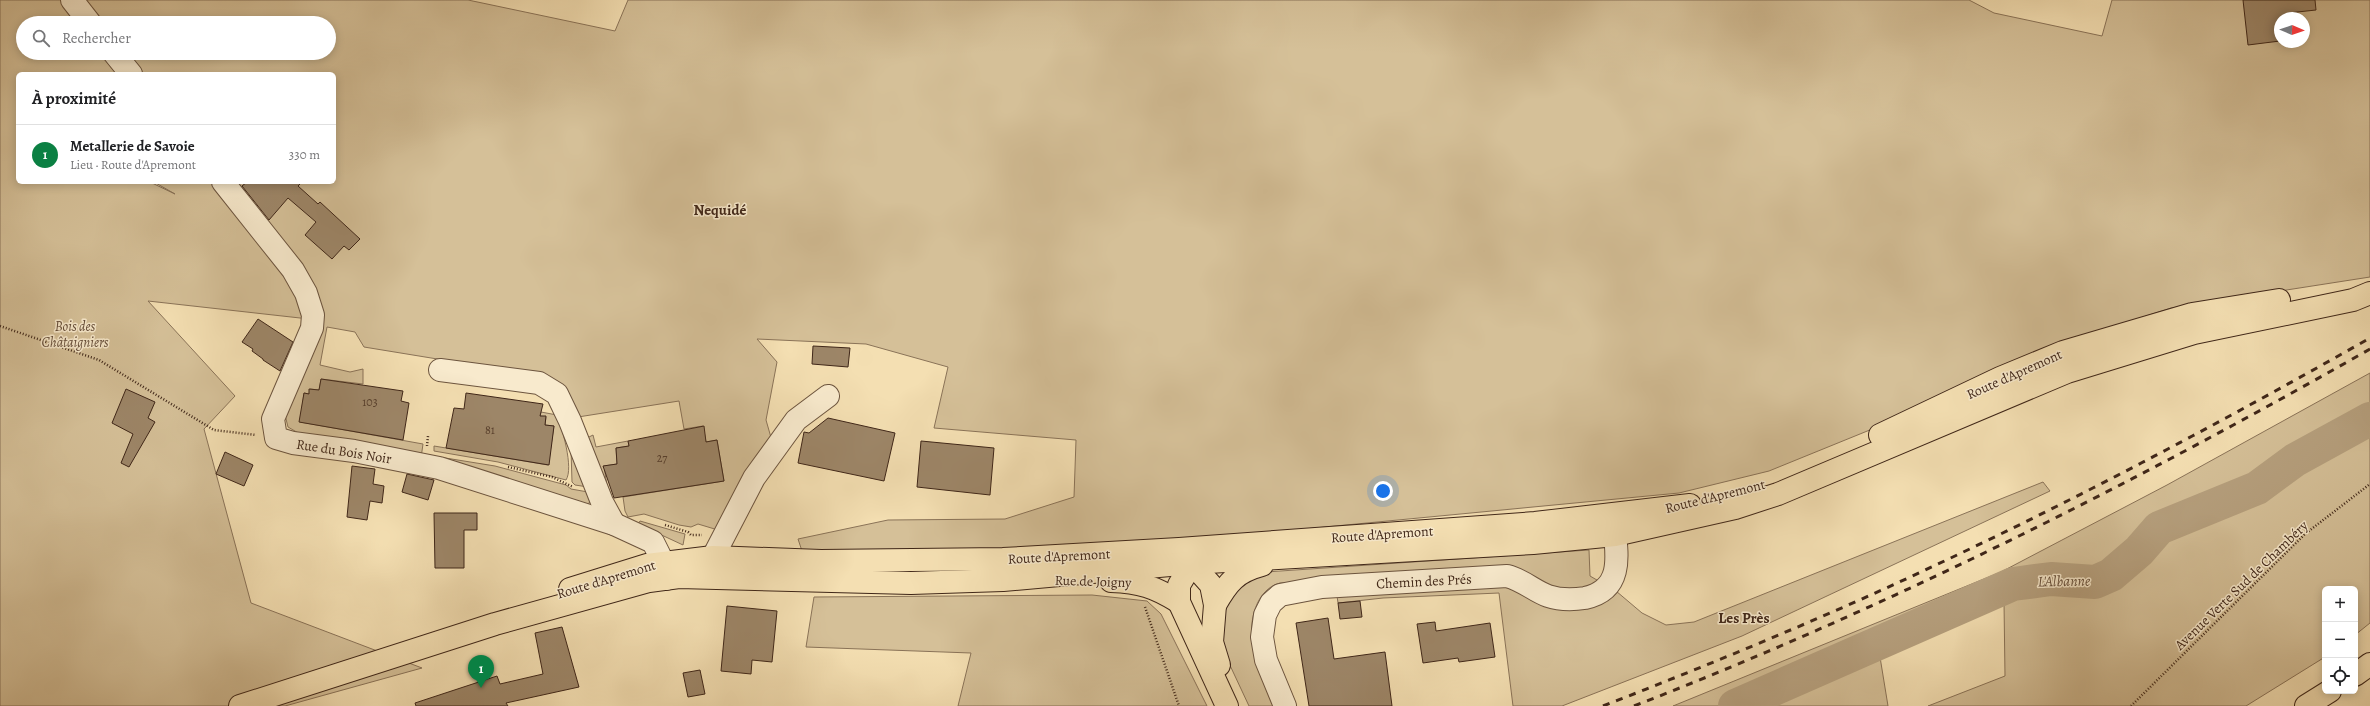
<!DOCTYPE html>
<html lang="fr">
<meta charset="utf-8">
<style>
body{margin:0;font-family:Alegreya,serif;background:#f2f2f2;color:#202124}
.controls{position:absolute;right:12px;bottom:12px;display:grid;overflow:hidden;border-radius:6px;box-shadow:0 2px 10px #0003}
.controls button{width:36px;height:36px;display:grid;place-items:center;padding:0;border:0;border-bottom:1px solid #e0e0e0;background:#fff;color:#202124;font:20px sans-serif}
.compass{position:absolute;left:2274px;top:12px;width:36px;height:36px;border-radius:50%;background:#fff;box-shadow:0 2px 10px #0003;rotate:92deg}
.you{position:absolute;left:1383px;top:491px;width:14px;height:14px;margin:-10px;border:3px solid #fff;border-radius:50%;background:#1a73e8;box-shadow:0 0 0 6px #1a73e833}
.badge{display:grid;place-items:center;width:26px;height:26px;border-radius:50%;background:#0b8043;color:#fff;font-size:13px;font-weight:700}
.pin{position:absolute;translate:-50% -33px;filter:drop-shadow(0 1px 2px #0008)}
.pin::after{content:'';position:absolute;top:21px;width:14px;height:12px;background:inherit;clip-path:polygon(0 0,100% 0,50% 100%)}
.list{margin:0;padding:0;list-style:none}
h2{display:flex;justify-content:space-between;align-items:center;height:52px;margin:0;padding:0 16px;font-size:17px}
h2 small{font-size:13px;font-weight:400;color:#757577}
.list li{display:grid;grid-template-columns:26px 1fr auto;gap:12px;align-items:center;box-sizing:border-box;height:60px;padding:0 16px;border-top:1px solid #e0e0e0}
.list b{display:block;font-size:15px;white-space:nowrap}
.list p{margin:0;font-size:13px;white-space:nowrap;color:#757577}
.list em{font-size:13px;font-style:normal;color:#757577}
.icon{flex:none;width:22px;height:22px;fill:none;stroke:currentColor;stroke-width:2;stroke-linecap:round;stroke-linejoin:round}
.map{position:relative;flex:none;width:2370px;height:706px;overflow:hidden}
.search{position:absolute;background:#fff;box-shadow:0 2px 10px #0003;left:16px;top:16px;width:320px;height:44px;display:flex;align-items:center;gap:10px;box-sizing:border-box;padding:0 14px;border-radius:22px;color:#757577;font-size:15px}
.panel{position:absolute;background:#fff;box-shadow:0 2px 10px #0003;left:16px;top:72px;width:320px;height:112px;border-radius:6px}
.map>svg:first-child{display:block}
</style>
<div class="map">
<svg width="2370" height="706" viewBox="0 0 2370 706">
<rect width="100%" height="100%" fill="#f4dfb2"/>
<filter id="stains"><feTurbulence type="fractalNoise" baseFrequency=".005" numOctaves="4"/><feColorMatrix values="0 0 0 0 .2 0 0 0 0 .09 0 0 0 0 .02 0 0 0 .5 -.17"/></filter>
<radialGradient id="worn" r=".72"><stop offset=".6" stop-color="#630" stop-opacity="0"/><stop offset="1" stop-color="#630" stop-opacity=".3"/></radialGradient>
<g fill="#d5c098" stroke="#8a7358" fill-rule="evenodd">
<path d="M0,0H468L615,31L628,0H1969L1994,13L2102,36L2112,0H2370V277L2171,308L2040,350L1887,423L1769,471L1679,493L1148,544L965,552L802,551L798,539L888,520L1005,519L1074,497L1076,440L934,428L948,367L866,344L757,339L777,362L766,420L772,441L718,530L698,524L691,527L679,525L644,514L628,517L625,511L623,497L724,481L717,440L706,442L703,426L684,429L679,401L578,417L535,375L364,347L355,332L327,327L320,365L350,372L363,369V384L321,379L319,390L310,389L309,394L304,393L300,422L423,444L421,458L300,434L288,427L285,415L318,320L148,301L235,396L204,429L251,603L422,668L285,706H0ZM2280,18H2304V42H2280ZM23,23H329V53H23ZM18,74H334V182H154L175,194L150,182H18Z"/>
<path d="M2370,373V623L2355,635V589H2325V657L2246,706H1928L2005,676L2004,602L1880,657L1888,706H1673L2001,572L2167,485Z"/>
<path d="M541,412L557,415C562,428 574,468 566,480L498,462L434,451V446L548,465L554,426L545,425L546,417L540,416Z"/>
<path d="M593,435L596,447L628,441L629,446L616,448L617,464L604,466L609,499L587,438Z"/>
<path d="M571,450L588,487L575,485L572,482Z"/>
<path d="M433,456L495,466L566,485L571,489L588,492L591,502L587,504Z"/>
<path d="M2043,482L2050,491L1742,636L1562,706H1513L1499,593L1383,598L1338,603L1337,596L1498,569L1280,583C1256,589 1248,622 1253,644C1257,660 1274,690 1281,706H1249L1220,644V607L1230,590L1266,572L1589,550L1590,576L1616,591L1642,613L1666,625L1694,622Z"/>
<path d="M640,521L685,534L683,545L638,524Z"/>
<path d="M1092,595L1147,601L1161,614L1207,706H958L971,653L806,647L814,597Z"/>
</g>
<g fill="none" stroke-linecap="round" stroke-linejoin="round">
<path stroke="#b6a07e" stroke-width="34" d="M1735,706L2013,584L2051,579L2095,582L2111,575L2139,551L2159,528L2257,488L2295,460L2370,419"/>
</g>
<g fill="#9d8668" stroke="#3f2618">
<path d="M2243,0H2315L2316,10L2288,13L2289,18H2280V41L2248,45Z"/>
<path d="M247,182H302L298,186L318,204L320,202L360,239L349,250L344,246L332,259L305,235L316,222L288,198L269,220L242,186Z"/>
<path d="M258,319L293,342L280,371L263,360V359L252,351L253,349L242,342Z"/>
<path d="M813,346L850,348L848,367L812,364Z"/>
<path d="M321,379L403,391L401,401L409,403L403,440L299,422L304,393L309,394V389L319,390Z"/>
<path d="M126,389L155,402L148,418L155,422L129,467L121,463L133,434L112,423Z"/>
<path d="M466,393L543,404L540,416H546L545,425L554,426L549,465L446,448L454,408L464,409Z"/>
<path d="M828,418L895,433L884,481L798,463L804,432L809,433Z"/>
<path d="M704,426L706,442L717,440L724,481L614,498L603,466L617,464L616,448L629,446L628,441Z"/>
<path d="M921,441L994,448L990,495L917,487Z"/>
<path d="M225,452L253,465L244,486L216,474Z"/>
<path d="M352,466L375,469L373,484L384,486L382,503L370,501L367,520L347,517Z"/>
<path d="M407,474L434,480L428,500L402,492Z"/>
<path d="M434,513H477V530H464V568H435Z"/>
<path d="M1360,601L1362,617L1340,619L1338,603Z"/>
<path d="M727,606L777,611L772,662L752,660L751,674L721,671Z"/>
<path d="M1328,618L1334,659L1385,652L1392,706H1309L1296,623Z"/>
<path d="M1435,622L1436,631L1490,623L1495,657L1459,662L1458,658L1423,663L1417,624Z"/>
<path d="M562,627L579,687L506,703L508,706H416L415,703L497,676L500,684L543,674L535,633Z"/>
<path d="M700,670L705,694L688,697L683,673Z"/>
</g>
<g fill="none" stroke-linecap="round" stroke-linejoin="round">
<g stroke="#6c543e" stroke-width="24">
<g id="minor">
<path d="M72,0L90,23"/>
<path d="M114,53L131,74"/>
<path d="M223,182L293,270L306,293L313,315L312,328L273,419L276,438L293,443L354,451L439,468L614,524L653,542L663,562L666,579"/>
<path d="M440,370L539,383L557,394L570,421L602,502L614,524"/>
<path d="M713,557L754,478L796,420L828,396"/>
<path d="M1285,706L1266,660L1262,637L1265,615L1271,603L1280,595L1322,587L1507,576C1523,580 1534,591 1548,596C1560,600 1572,600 1585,598C1627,589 1616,549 1613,517"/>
</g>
</g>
<g stroke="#3f2618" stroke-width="24">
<g id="major">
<path d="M1880,435L2000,378L2063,352L2192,314L2279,300"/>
<path d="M1197,555L1179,585V602L1227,706"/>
<path d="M1185,556L1211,585L1215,605L1212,642L1219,665"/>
<path d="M1111,581C1140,582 1155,587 1179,602"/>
<path d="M570,589L647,565L713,557L821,561L1003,559L1179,549L1535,523L1690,505"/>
<path d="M1215,605C1228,582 1236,572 1262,565"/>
<path d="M240,706L495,624L649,581L679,577L911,583L1003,580L1192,563L1533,543L1615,535L1735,508L1778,494L2067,372L2194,333L2353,300L2370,293"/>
</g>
</g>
<g stroke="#3f2618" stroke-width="24">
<g id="highway">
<path d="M2355,675L2370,664"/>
<path d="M2306,706L2330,691"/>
</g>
</g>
<g stroke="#3f2618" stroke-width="2.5" stroke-dasharray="1 2" stroke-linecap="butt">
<path d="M0,326L99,360L214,430L256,435"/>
<path d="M427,446L428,436"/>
<path d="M508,467L552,477L573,487"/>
<path d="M665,525L688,532L691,535H702"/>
<path d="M1145,607L1179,706"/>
<path d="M2131,706L2305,534L2370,484"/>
</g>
<use href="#minor" stroke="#f8eacd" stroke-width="22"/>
<use href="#major" stroke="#f4dfb2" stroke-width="22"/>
<use href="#highway" stroke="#f4dfb2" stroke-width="22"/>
<g stroke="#3f2618" stroke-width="3" stroke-dasharray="7 7" stroke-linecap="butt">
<path d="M1603,706C1716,662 1828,616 1938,564C2085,495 2229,418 2370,338"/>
<path d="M1634,706C1889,607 2133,484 2370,349"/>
</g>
</g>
<g text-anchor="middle" stroke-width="3" stroke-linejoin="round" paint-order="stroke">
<g font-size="12" fill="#563e2c">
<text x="370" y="406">103</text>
<text x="490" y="434">81</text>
<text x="662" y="462">27</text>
</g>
<g font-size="14" font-style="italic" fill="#644c38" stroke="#f8eacd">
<text x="75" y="331">Bois des<tspan x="75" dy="16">Châtaigniers</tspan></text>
</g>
<g font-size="14" fill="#3f2618" stroke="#f8eacd">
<text transform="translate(2014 374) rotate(-24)" y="5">Route d'Apremont</text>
<text transform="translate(344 451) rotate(9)" y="5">Rue du Bois Noir</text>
<text transform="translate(1715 496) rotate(-14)" y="5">Route d'Apremont</text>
<text transform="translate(1382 534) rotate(-4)" y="5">Route d'Apremont</text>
<text transform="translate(1059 556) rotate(-3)" y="5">Route d'Apremont</text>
<text transform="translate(606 579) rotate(-17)" y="5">Route d'Apremont</text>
<text transform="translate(1093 581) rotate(2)" y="5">Rue de Joigny</text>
<text transform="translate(1424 581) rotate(-3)" y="5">Chemin des Prés</text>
<text transform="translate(2241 585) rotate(-44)" y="5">Avenue Verte Sud de Chambéry</text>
</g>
<g font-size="15" font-weight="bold" fill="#3f2618" stroke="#f8eacd">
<text x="720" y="215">Nequidé</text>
<text x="1744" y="623">Les Près</text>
</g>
<g font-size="15" font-style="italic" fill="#634b37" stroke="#f8eacd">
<text transform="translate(2064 581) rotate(-1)" y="5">L'Albanne</text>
</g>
</g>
<rect width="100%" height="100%" filter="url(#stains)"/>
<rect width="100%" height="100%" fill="url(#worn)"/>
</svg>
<div class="controls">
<button>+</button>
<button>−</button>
<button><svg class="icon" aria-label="locate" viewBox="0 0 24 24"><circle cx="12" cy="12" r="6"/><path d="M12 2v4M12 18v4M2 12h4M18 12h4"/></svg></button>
</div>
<svg class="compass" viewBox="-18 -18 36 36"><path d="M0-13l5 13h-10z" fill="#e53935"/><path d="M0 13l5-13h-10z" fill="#757577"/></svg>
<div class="you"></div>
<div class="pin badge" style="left:481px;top:688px">1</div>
<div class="search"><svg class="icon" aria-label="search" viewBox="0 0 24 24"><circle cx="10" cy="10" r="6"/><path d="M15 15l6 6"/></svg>Rechercher</div>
<section class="panel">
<h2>À proximité<small></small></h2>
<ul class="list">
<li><span class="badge">1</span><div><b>Metallerie de Savoie</b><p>Lieu · Route d'Apremont</p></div><em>330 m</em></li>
</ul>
</section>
</div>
